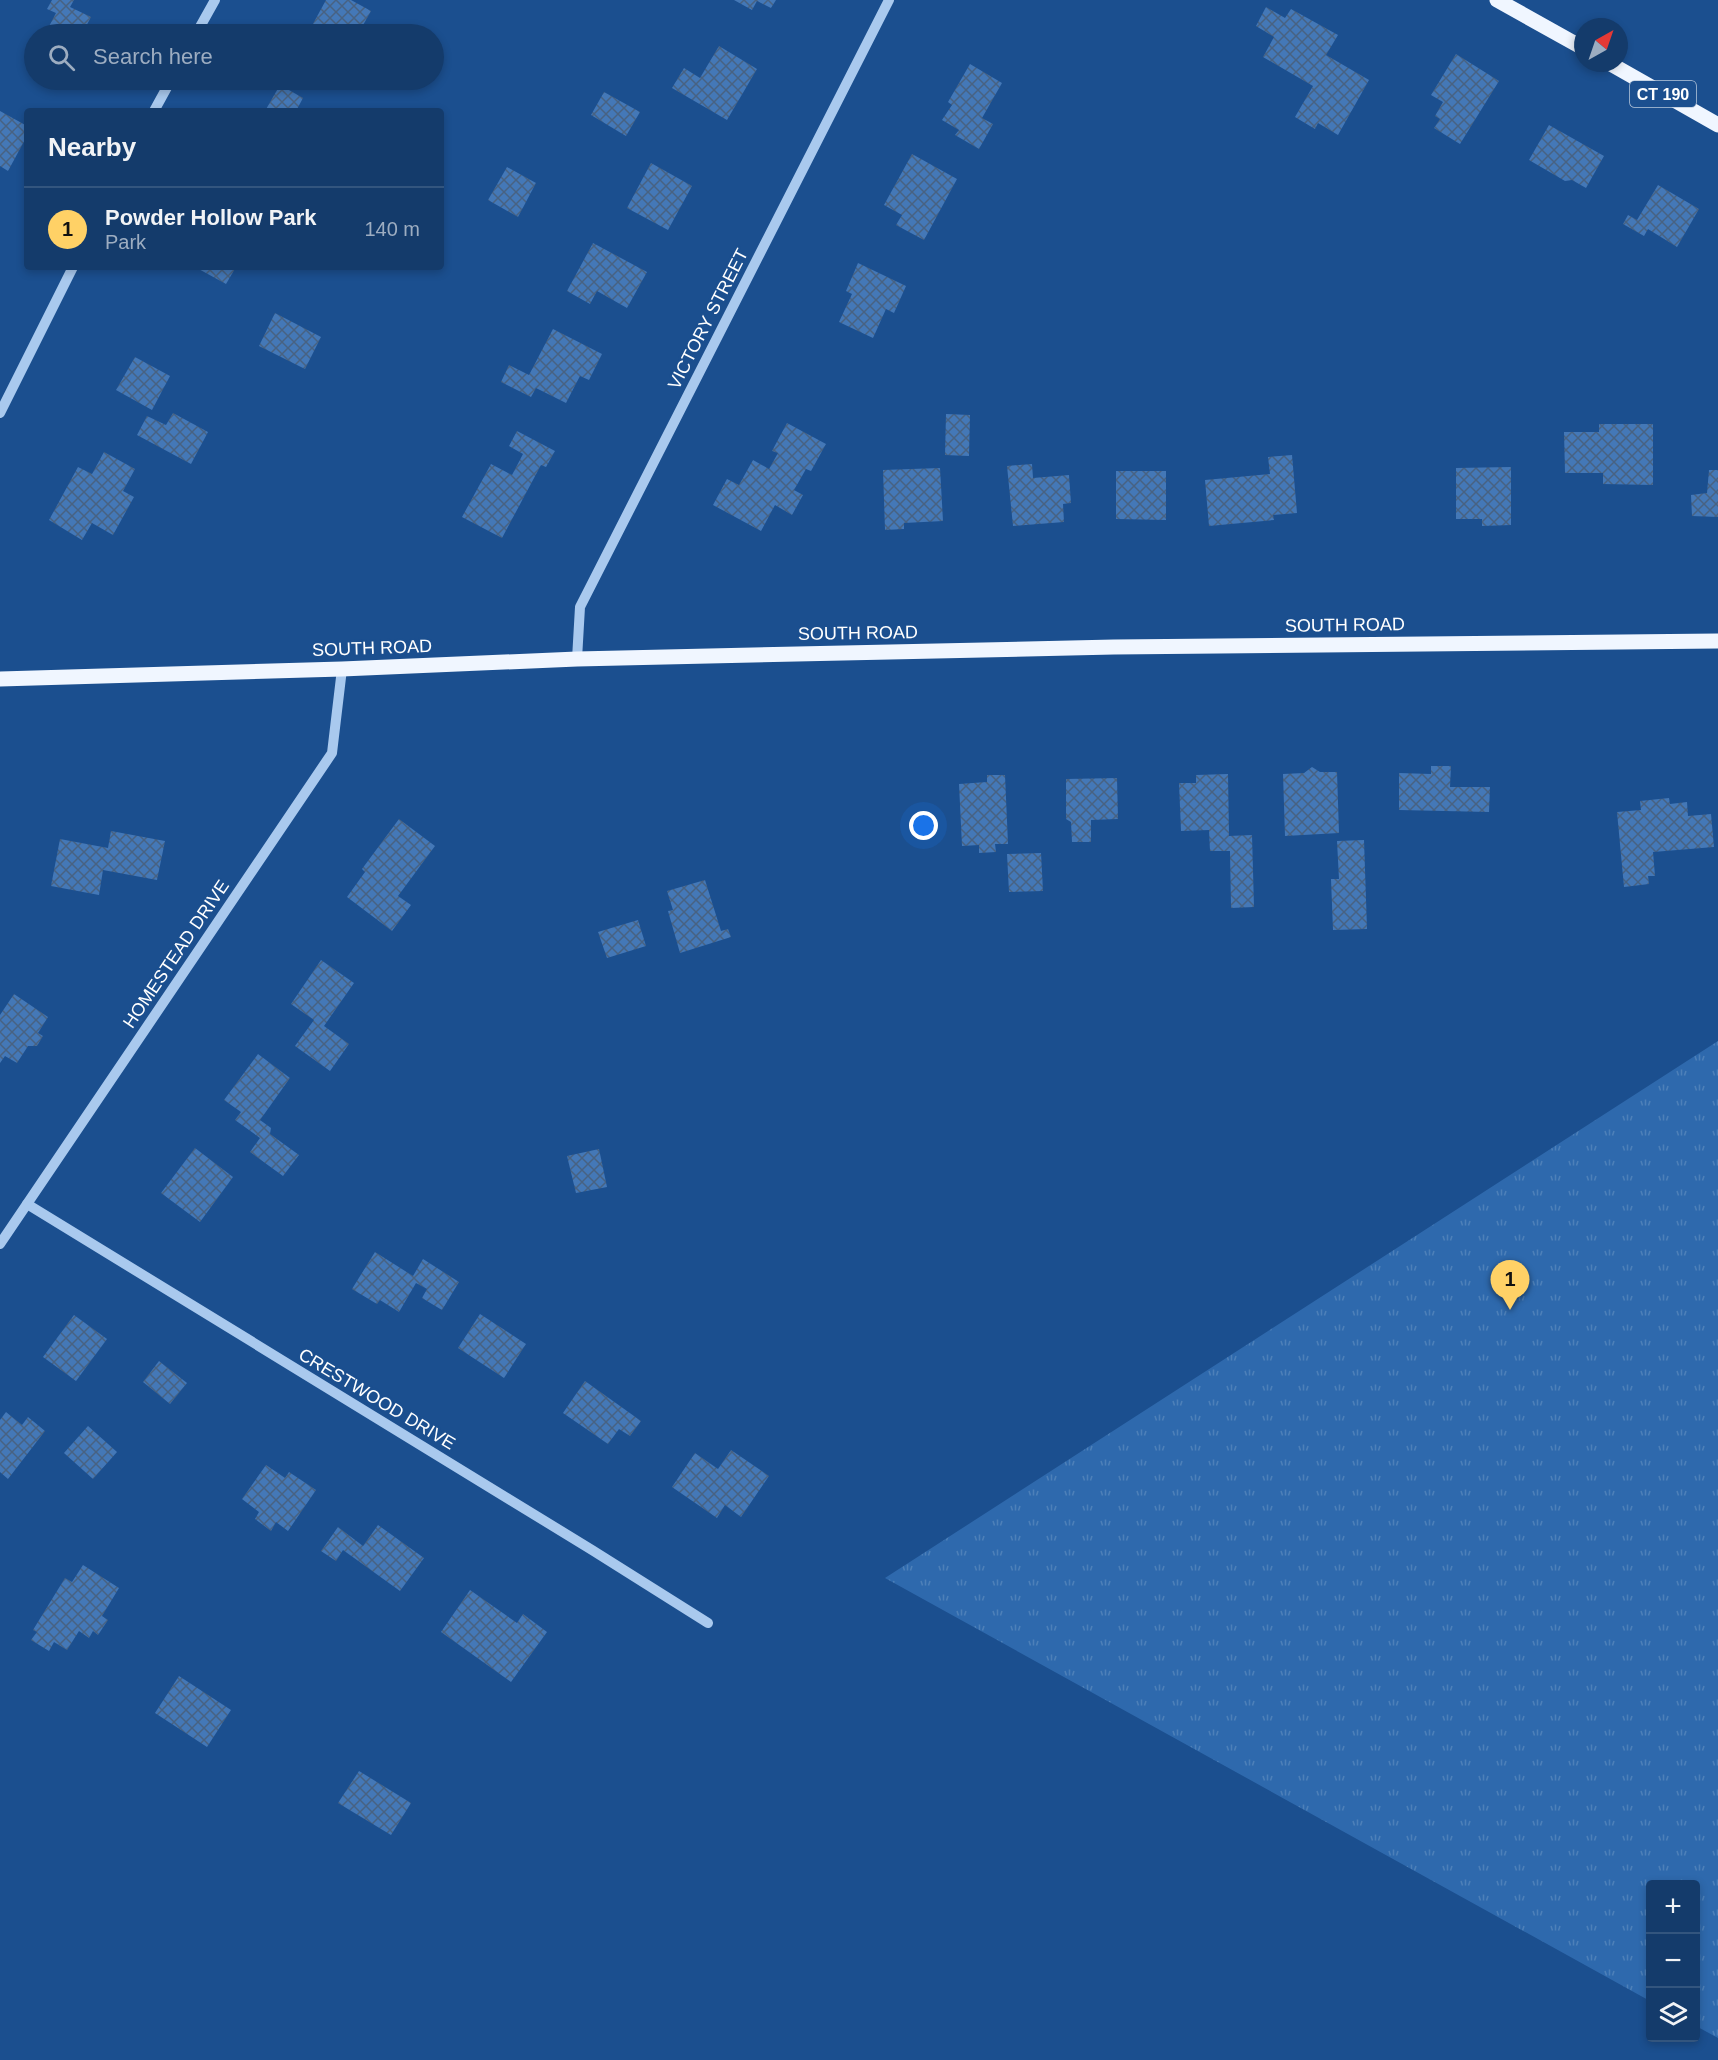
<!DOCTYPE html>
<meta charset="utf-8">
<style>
body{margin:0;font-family:Arial,sans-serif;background:#1d4271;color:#f1f3f6}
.controls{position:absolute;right:18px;bottom:18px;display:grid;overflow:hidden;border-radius:6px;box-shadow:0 3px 9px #0003}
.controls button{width:54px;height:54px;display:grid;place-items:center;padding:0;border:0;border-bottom:2px solid #33557e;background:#143b6b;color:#f1f3f6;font:30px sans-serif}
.compass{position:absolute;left:1574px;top:18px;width:54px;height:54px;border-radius:50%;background:#143b6b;box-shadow:0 3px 9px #0003;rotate:40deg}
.you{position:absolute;left:924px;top:826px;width:21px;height:21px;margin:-15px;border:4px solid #fff;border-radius:50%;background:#1a73e8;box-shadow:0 0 0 9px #1a73e833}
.badge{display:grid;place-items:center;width:39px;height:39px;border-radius:50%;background:#ffd166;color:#111;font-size:20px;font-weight:700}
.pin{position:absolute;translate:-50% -50px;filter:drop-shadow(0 2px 3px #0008)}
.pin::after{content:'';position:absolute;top:32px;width:21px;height:18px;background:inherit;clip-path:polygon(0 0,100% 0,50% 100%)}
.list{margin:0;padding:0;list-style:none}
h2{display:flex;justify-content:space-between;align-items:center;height:78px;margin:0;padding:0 24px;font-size:26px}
h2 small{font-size:20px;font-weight:400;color:#9dadc1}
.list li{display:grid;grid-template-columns:39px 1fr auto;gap:18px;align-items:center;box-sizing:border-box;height:84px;padding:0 24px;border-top:2px solid #33557e}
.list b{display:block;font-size:22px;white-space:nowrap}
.list p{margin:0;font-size:20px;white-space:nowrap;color:#9dadc1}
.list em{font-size:20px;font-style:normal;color:#9dadc1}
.icon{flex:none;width:33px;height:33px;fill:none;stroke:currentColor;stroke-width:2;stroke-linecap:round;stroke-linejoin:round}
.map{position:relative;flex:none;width:1718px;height:2060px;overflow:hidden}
.search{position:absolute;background:#143b6b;box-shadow:0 3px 9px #0003;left:24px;top:24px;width:420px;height:66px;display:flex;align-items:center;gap:15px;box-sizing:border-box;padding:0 21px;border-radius:33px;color:#9dadc1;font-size:22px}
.panel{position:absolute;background:#143b6b;box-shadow:0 3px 9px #0003;left:24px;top:108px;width:420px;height:162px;border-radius:6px}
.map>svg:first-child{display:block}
</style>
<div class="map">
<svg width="1718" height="2060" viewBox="0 0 1718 2060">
<defs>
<pattern id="park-tufts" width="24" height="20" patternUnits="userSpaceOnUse" patternTransform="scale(1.5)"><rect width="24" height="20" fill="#2e69ad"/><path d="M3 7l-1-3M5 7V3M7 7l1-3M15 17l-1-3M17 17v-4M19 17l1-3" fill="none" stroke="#4d80b9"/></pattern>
<pattern id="building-cross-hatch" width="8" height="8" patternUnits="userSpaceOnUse" patternTransform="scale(1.5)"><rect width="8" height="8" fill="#4478b7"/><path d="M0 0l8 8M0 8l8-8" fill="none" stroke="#486282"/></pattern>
</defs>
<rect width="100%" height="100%" fill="#1b4f8f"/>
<path fill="url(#park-tufts)" d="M1718,1041V2038L1696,2026V1884H1650V2001L885,1578Z"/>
<g fill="url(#building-cross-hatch)">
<path d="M52,0H74L70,7L91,17L82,34H45L56,13L47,9Z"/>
<path d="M326,0H351L371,11L358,34H312L308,33Z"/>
<path d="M734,0H776L771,8L757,1L752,10Z"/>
<path d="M1266,7L1285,18L1291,9L1338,35L1326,55L1369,80L1338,135L1318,123L1315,129L1295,117L1313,86L1263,57L1274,37L1256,26Z"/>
<path d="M719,46L757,69L727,120L672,88L684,68L700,78Z"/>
<path d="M1456,54L1499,81L1460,144L1434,128L1440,119L1435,116L1443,102L1431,95Z"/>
<path d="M970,64L1002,83L982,118L993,124L979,149L955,135L959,130L942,120L952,105L948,102Z"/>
<path d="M280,85L303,98L296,111H265Z"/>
<path d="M604,92L640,112L626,136L591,115Z"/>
<path d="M0,111L27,126V136L8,171L0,166Z"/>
<path d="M1549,125L1604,156L1586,188L1572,180L1565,181L1529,160Z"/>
<path d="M912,154L957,179L924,240L896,225L902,215L884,205Z"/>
<path d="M651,163L692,186L668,230L627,208Z"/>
<path d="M507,167L536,183L518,217L488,200Z"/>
<path d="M1658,185L1699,209L1677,247L1648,229L1644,236L1623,224L1628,215L1637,220Z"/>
<path d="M593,243L647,272L627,308L597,291L590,304L567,291Z"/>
<path d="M858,263L906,286L894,313L886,309L873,338L839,322L852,294L846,291Z"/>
<path d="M195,267H236L226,284Z"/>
<path d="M275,313L321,337L305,369L259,346Z"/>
<path d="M553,329L602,354L589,380L580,376L566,403L536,388L531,397L501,382L509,365L529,375Z"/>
<path d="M135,357L170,376L152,410L116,390Z"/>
<path d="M173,413L208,432L191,464L137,435L147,416L166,425Z"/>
<path d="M946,414L970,415L969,456L945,455Z"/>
<path d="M787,423L826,444L811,471L806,469L794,490L803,495L792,515L775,505L761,531L713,505L727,479L739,485L753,460L769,469L778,453L772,451Z"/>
<path d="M1599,424H1653V485L1603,484V473H1565L1564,432H1599Z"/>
<path d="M517,431L555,451L546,467L541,465L502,538L462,517L491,464L512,475L523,454L509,446Z"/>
<path d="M104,452L135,469L123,491L134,497L113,535L92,523L82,540L49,520L78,467L92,474Z"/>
<path d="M1292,455L1297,513L1273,515L1274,520L1209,526L1205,480L1270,474L1268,457Z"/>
<path d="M1032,464L1033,478L1069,475L1071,503L1063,504L1064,522L1013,526L1007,466Z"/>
<path d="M1511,467V525L1482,526V519H1456V468Z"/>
<path d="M940,468L943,521L904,523V529L885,530L883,470Z"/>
<path d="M1709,470H1718V517L1692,516L1691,495L1707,493Z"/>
<path d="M1116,471H1166V520L1116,519Z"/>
<path d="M1431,766H1451L1450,787H1490L1489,812L1399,810V773L1431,774Z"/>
<path d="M1312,767L1320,772H1337L1339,833L1285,836L1283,774L1304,773Z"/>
<path d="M1228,774L1229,836L1252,835L1254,907L1231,908L1230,851H1210L1209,830L1181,831L1179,783H1196V775Z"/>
<path d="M987,775H1005L1008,844H995L996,852L979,853V845L962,846L959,784L987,782Z"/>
<path d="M1117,778L1118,819L1091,820V842H1072L1071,822L1066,819V779Z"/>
<path d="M1669,798L1670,804L1687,802L1688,816L1711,814L1714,847L1653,852L1655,876H1648L1649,884L1624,887L1617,812L1641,810L1640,801Z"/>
<path d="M399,819L435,846L398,896L411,905L392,931L347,897L365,872L362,869Z"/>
<path d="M111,831L165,841L157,880L103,870L99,895L51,886L60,839L108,848Z"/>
<path d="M1364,840L1367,929L1333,930L1331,879H1339L1337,841Z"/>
<path d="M1041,853L1043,891L1009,892L1007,854Z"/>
<path d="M705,880L721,931L728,929L731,937L680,953L668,911L673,910L667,891Z"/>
<path d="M638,920L646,946L607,958L598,932Z"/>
<path d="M321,960L354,983L324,1026L349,1044L330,1071L295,1046L314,1020L291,1004Z"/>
<path d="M14,994L48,1017L38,1033L43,1036L37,1046H28L17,1063L5,1056L0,1063V1015Z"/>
<path d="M258,1054L290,1078L260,1120L271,1128L270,1134L299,1155L283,1176L250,1152L260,1138L235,1120L241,1112L224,1100Z"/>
<path d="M195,1148L233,1177L200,1222L161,1193Z"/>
<path d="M599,1149L607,1187L576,1193L567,1156Z"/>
<path d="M375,1252L413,1276L423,1259L459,1282L442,1310L422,1298L427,1289L416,1283L399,1312L380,1300L377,1304L352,1289Z"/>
<path d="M480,1314L526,1344L504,1378L458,1348Z"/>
<path d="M74,1315L107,1339L76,1381L43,1357Z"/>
<path d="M159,1361L187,1383L170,1404L143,1382Z"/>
<path d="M585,1381L641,1421L630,1436L619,1429L608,1444L563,1413Z"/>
<path d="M6,1412L22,1425L28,1417L45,1431L8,1479L0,1472V1420Z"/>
<path d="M88,1426L117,1452L93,1479L64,1453Z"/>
<path d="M731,1450L769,1476L741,1517L725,1505L717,1518L672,1487L695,1453L718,1469Z"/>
<path d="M266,1465L285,1478L289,1472L316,1490L288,1531L276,1522L271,1531L255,1519L259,1512L242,1499Z"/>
<path d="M378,1525L424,1558L400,1591L343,1550L336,1561L321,1551L338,1527L363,1546Z"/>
<path d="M83,1565L119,1588L102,1616L108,1620L98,1635L93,1631L89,1638L79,1631L67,1650L54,1642L49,1651L31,1640L37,1632L33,1630L65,1578L72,1582Z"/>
<path d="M470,1590L517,1623L523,1614L547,1632L511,1682L441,1632Z"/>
<path d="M179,1676L231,1710L207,1747L155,1713Z"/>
<path d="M359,1771L411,1803L391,1835L338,1803Z"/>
</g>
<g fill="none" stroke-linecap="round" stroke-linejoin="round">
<g stroke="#a9c9ee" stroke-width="10">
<path d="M196,34L215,0"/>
<path d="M154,111L171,80"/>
<path d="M0,413L73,267"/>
<path d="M577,659L580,607L889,0"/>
<path d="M27,1204L592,1550L708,1623"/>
<path d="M0,1244L332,753L342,669"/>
</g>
<g stroke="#f0f6ff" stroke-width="15">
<path d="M1497,0L1583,48"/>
<path d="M1609,63L1718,125"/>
<path d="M0,679L342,669L577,659L1114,647L1718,641"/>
</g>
</g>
<g text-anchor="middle" stroke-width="4.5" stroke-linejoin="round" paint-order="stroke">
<rect fill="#1b4f8f" stroke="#bbcadd" stroke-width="1.5" x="1630" y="81" width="66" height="26" rx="4.5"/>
<g font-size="16" font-weight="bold" fill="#fff">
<text x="1663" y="100">CT 190</text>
</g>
<g font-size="18" fill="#fff" stroke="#1b4f8f">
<text transform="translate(708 319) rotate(-63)" y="6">VICTORY STREET</text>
<text transform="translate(1345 625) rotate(-1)" y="6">SOUTH ROAD</text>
<text transform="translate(858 633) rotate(-1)" y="6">SOUTH ROAD</text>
<text transform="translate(372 648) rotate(-2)" y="6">SOUTH ROAD</text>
<text transform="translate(176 954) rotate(-56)" y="6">HOMESTEAD DRIVE</text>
<text transform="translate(377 1399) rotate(31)" y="6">CRESTWOOD DRIVE</text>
</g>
</g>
</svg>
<div class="controls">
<button>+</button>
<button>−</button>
<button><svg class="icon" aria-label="layers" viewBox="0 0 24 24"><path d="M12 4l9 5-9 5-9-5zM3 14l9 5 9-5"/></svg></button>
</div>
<svg class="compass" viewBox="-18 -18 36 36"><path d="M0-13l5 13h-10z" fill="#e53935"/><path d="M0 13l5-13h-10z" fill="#9dadc1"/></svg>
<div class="you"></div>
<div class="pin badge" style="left:1510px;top:1310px">1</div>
<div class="search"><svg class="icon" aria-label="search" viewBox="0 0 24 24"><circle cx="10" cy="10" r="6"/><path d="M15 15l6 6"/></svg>Search here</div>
<section class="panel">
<h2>Nearby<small></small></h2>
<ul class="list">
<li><span class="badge">1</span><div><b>Powder Hollow Park</b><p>Park</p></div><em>140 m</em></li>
</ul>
</section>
</div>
